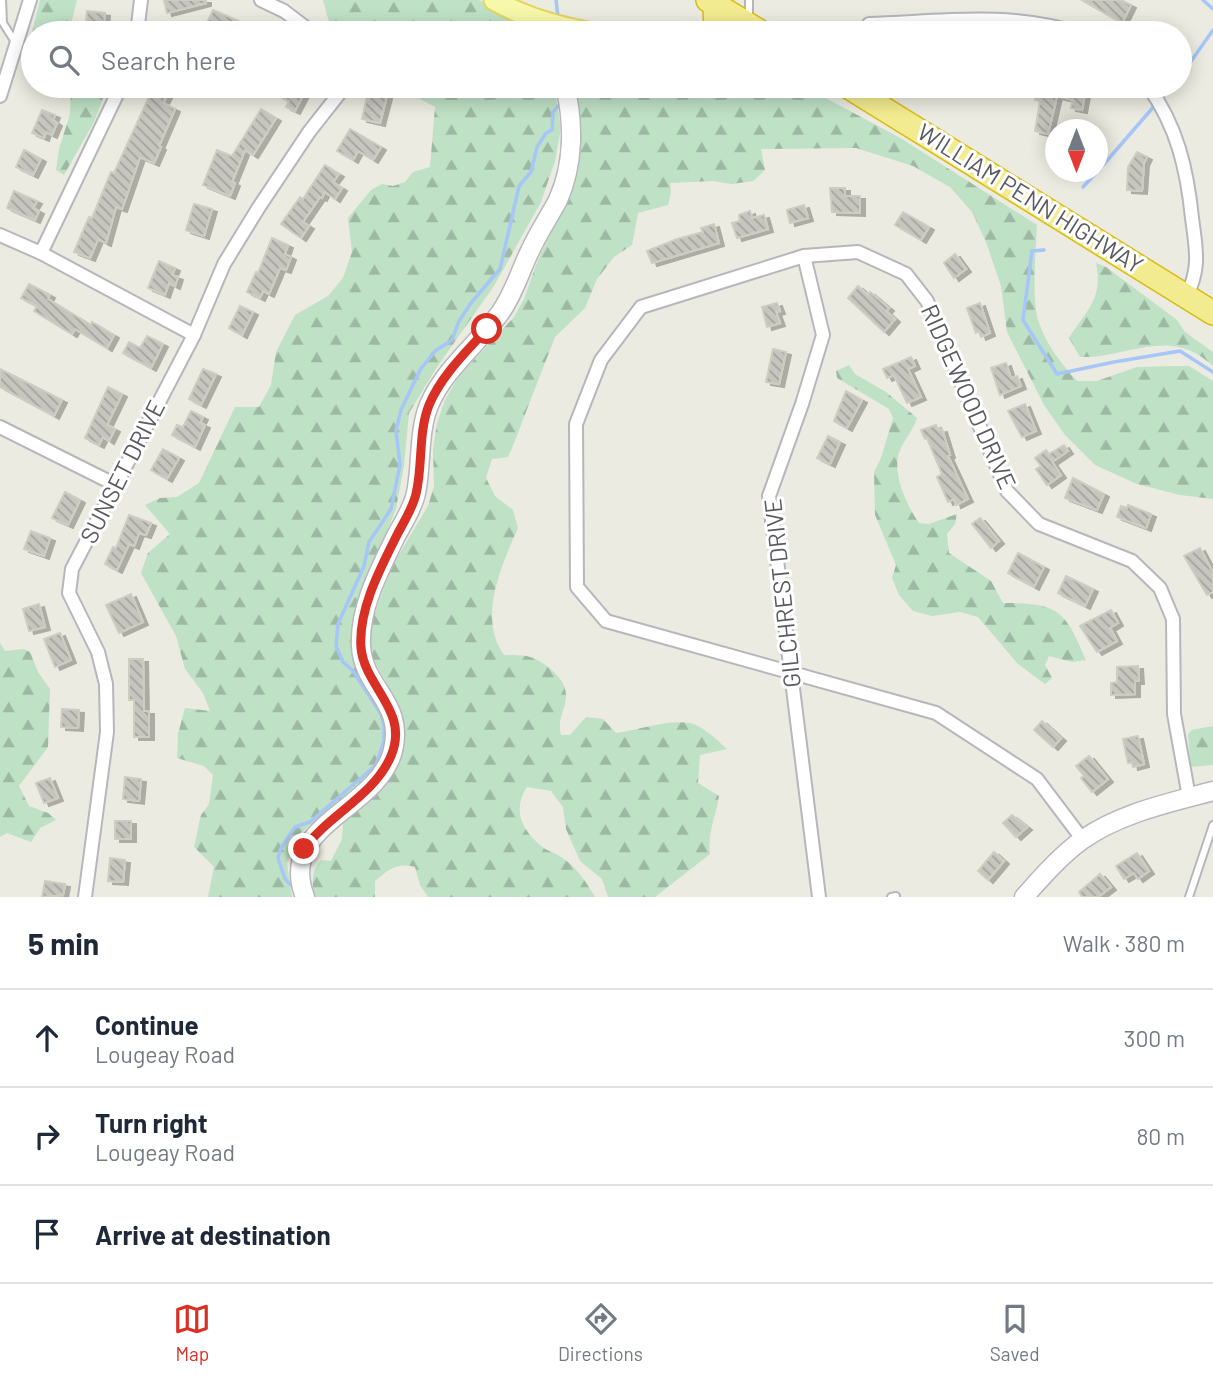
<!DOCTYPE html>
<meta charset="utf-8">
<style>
body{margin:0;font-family:Barlow,sans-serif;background:#f6f6f7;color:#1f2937}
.compass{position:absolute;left:1045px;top:119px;width:63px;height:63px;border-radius:50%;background:#fff;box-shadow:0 4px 18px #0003;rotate:180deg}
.stop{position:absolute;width:21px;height:21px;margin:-16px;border:5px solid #d93025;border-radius:50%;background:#fff}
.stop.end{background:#d93025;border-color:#fff;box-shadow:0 2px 7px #0008}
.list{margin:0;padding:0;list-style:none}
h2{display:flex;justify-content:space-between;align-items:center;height:91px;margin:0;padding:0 28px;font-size:30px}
h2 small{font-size:23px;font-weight:400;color:#747a83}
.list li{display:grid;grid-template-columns:46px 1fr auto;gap:21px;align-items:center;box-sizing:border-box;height:98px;padding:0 28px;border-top:2px solid #e0e1e3}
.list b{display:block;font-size:26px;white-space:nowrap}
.list p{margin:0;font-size:23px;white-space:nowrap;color:#747a83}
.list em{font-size:23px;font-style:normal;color:#747a83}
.icon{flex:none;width:38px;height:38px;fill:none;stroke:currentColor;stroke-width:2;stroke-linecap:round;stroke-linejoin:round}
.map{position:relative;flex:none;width:1213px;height:897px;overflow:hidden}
.search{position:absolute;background:#fff;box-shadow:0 4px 18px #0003;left:21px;right:21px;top:21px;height:77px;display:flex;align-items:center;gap:18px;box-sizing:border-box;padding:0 24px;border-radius:38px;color:#747a83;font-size:26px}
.sheet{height:385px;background:#fff}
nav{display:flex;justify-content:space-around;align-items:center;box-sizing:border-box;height:98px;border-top:2px solid #e0e1e3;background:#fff;font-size:19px;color:#747a83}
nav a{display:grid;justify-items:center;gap:4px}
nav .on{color:#d93025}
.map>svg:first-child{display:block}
</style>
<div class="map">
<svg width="1213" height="897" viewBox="0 0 1213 897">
<defs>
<pattern id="forest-firs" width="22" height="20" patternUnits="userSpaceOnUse" patternTransform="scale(1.75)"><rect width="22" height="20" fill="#bfe1c5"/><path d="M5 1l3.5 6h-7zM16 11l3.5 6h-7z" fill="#9eb9a3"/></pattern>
<pattern id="building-back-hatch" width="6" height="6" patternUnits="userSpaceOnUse" patternTransform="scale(1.75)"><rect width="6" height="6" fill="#c6c5be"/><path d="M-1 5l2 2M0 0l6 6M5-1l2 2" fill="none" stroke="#a4a39e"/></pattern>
<filter id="shadow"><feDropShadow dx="5" dy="3" stdDeviation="0" flood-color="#0004"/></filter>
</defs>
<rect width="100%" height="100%" fill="#ebebe1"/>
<g fill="url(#forest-firs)">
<path d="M40,0H77L71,24L73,33L32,32Z"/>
<path d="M323,0H479L533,33H332Z"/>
<path d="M71,86H108L94,122L64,175L56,170L59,149L70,114Z"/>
<path d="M383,86H554L561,128L555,161L541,202L494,286L437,367L409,413L404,466L396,509L359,600L351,641L357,671L384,713L388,739L374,772L298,835L287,863L292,897H208L214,867L194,847L201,815L209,804L213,775L204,766L177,758L178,734L185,708L210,711L203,693L185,669L176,636L141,573L148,553L170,534L145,505L160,498L177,497L199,483L235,407H259L271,385L276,352L295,315L328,296L343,278L352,252L348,218L371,190L382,184L393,186L405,182L413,172L430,167L435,107L405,91Z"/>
<path d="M582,86H779L824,97L902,139L1037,225C1036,249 1031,302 1039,323C1047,346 1061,363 1077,381H1097L1137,367L1174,366H1189L1213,381V499L1180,495L1137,484L1095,465L1065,435L1044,405L1007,332L1001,286L986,242L972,212L950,187L913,166L856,148L761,149L765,170L753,181L732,184L713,181L670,183L671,193L668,205L638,213L632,245L614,257L597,279L585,308L555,337L512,448L508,457L492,459L486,478L495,496L513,510L518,528C502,564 477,618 504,655C511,655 520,655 527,656C543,660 568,679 566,697C565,712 557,717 561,735H570L586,717L603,719L616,733C638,730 669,719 690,723C703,726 717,740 727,749L700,755L698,783L719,796C716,816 707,834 710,854L655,897H608L602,879L580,861L566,829L563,807L551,791L527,787C513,809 520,828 540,845C546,851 557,853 564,859C577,868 587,883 595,897H428L420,885L415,867C397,862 388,870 375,881V897H314C312,885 311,869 321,860L331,861L342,839L343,824L400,755L404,727L395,698L370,654L371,626L389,571L428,506L434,486L433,449L437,423L445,400L459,376L514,317L524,299L536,265L577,174L581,127L576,91Z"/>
<path d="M1096,263L1106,267L1177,320L1185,332L1213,352V366C1207,361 1201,356 1195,353C1160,333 1117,359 1080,357L1069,338C1086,311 1104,298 1096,263Z"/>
<path d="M849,365L855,374L886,392L917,418C913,431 903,441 899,453C892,474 907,506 919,523L929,524L957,514L955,524L947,534L949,553L991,581L1003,603C1059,603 1065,610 1086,660L1072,662L1049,656L1045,665L1052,678L1045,684L1018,664L978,617L960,612L932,616L913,611L899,595L892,578L896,565L875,515L874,472L881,458L893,418L889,409L837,378L836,371Z"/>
<path d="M0,643L5,651L23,649L30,652L38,672L50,689L48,747L19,786L29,806L48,813L56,820L40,828L31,842L7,833L0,837Z"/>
<path d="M1213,726V765L1191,767L1188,734L1192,730Z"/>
</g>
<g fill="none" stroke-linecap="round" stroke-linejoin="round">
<g stroke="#a5c6f7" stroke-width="3.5">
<path d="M556,0L558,17"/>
<path d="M1203,0L1213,9"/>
<path d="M1180,77L1213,30"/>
<path d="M1161,98L1172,86"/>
<path d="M1098,171L1156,104"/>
<path d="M1083,187L1097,172"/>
<path d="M1044,250L1032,251L1023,320L1057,374L1114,362L1180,351L1213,372"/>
<path d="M292,886L285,879L278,858L281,848L295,827L310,822L376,765L384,741V726L381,714L353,671L343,662L336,646L338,624L364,566L369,542L391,509L400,465L396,430L401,410L420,370L435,351L452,340L459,321L471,303L500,269L519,186L531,172L537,147L546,133L552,130L553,112L558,106"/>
</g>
</g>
<g fill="url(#building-back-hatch)" stroke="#cfcdc0" stroke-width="2" filter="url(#shadow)">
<path d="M164,0H206V3L167,13Z"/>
<path d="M1082,0H1121L1131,5L1122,23Z"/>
<path d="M213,10L243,23L239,33H230L207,23Z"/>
<path d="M87,11L105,13L104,25H108L107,33H85Z"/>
<path d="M154,86H172L163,103L175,109L159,146L161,147L154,163L140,157L122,209L116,207L106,243L98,239L90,258L74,252L89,217L92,218L111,172L114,173Z"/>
<path d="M284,86H308L295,111L286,107L289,101L279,96Z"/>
<path d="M1042,86H1060L1075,89V92L1085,94L1082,110L1071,108L1073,100L1057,96L1048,134L1035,131L1040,101L1035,100L1037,90L1041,91Z"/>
<path d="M368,92L387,96L380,123L362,119Z"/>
<path d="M261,109L276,118L253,155L245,150L232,182L235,183L230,196L203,185L217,150L232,156Z"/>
<path d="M42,110L55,115L53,120L57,123L52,135L46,132L44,138L32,133Z"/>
<path d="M350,129L381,147L373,160L358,151L353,160L337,151Z"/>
<path d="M24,150L41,159L33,175L16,167Z"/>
<path d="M1137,152L1147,157L1144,163L1142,191L1127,190L1128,167Z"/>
<path d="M325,165L339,174L333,182L342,188L335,199L325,192L322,198L320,197L303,222L309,226L301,238L281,224L300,197L303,199Z"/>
<path d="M830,188H845V196H860V213L832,212Z"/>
<path d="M14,191L37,201L33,208L39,211L35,220L7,208Z"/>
<path d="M194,204L212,209L204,236L186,230Z"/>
<path d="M804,205L808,218L790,223L787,210Z"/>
<path d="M750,211L752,218L764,215L768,229L737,238L732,223L740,221L739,215Z"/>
<path d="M903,212L929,227L921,240L895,225Z"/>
<path d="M714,224L719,243L652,263L647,251L677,239L703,232L701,228Z"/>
<path d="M272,238L288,245L285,254L291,257L286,270L280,268L269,294L263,291L260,298L247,292L256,272L258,273Z"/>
<path d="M955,254L966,269L954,278L944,263Z"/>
<path d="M159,261L175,268L172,275L178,277L175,286L169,283L165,295L148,288Z"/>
<path d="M29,284L50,295L48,299L91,325L92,322L114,335L107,348L75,329L72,334L34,311L37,306L21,298Z"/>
<path d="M858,286L868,295L870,292L889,308L886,311L895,319L884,332L848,298Z"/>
<path d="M777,303L780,311L776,312L780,323L767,327L762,307Z"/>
<path d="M980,303L990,333L981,337L979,331L976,333L967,308Z"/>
<path d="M240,306L253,312L242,335L229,328Z"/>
<path d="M147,336L163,344L151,368L123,353L129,342L140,348Z"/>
<path d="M773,349L786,352L779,384L766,382Z"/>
<path d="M911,357L915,366L908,369L921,397L907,403L894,375L887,378L883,369Z"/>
<path d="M1006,363L1011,378L1017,376L1021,386L1000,395L991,368Z"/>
<path d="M0,369L62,400L54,416L0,387Z"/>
<path d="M203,369L216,374L201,405L189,399Z"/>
<path d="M108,387L122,394L107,425L115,429L109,441L103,437L99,445L85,438Z"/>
<path d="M846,391L862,400L847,428L834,421Z"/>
<path d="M1025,404L1036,431L1022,437L1008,411Z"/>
<path d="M191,411L203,417L200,423L205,425L195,447L172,435L177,425L183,427Z"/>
<path d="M936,425L938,430L942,429L950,455L948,456L968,499L956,505L954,499L948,502L937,477L942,474L927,438L925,439L921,430Z"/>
<path d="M828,436L840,442L830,464L817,458Z"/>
<path d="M1064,445L1068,451L1052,462L1061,475L1047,485L1036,469L1041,466L1035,458L1046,450L1049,454Z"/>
<path d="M163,449L179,458L167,479L151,470Z"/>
<path d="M1073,478L1104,494L1097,510L1065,498Z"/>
<path d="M65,492L80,500L68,525L52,518Z"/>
<path d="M1128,505L1151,514L1146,528L1117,517L1121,506L1127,508Z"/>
<path d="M129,515L151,523L146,535L139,533L134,546L129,544L117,570L105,564L113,547L116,548Z"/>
<path d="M980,518L999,541L991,548L972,524Z"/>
<path d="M31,531L50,538L44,556L24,549Z"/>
<path d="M1200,548L1213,573V592L1207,595L1184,556Z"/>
<path d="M1018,553L1044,567L1034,587L1008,573Z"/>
<path d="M1066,576L1093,589L1085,606L1058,593Z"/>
<path d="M131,594L143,622L119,633L106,605Z"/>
<path d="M39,604L45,627L29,631L23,609Z"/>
<path d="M1111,610L1118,623L1110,628L1117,641L1097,652L1080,626Z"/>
<path d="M60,633L71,660L55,667L44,639Z"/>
<path d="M129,659H143L144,711H149V737H134V700H129Z"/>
<path d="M1138,666L1139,681H1135V694L1111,695V683L1117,682V667Z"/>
<path d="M62,709L79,710L78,728L61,727Z"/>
<path d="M1042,721L1061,738L1053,747L1034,730Z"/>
<path d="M1138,736L1144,764L1133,767L1132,762L1128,763L1123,739Z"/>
<path d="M1089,756L1108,779L1092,792L1081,778L1084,776L1076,766Z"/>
<path d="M125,777L141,779L139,801L123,799Z"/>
<path d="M50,778L58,798L44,803L36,783Z"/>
<path d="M1012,815L1027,827L1016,837L1003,823Z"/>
<rect x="115" y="821" width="16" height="18"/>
<path d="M994,852L1004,861L988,880L978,871Z"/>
<path d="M1137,853L1149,871L1138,879L1134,873L1124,879L1116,866Z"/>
<path d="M110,858L125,860L123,882L108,881Z"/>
<path d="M1100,874L1111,887L1098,897H1082L1079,892Z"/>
<path d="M45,881L65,884L63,895L42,897Z"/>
</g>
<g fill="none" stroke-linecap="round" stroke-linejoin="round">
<g stroke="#b6b7bc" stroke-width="10">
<g id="lane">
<path d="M2,0L3,23L15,42"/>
<path d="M749,0V19"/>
<path d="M891,897L896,896"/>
<path d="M1189,897L1213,825"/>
</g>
</g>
<g stroke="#b6b7bc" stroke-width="16">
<g id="street">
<path d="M261,0L284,11L313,33"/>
<path d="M869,24C937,22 1010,11 1076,33"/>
<path d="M137,33L141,0"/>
<path d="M1148,86C1177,126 1187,169 1192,218C1196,249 1201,268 1186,297"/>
<path d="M0,96L30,0"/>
<path d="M0,235L41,253L194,335"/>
<path d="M41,253L121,86"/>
<path d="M804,256L823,335L802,404L769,496L819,897"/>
<path d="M0,427L116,485"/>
<path d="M1083,840L1037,779L936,713L606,621L577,587L576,424L601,360L641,307L804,256L858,252L906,274L927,301L1007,491L1039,524L1132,561L1160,588L1173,619L1174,714L1189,797"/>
<path d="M85,897L107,732L106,684L98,652L69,593L72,569L194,335L224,264L259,207L309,132L342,90V86"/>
</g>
</g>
<g stroke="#b7b8be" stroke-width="21">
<g id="secondary">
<path d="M305,897C277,825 374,811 392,754C407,703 363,689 361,646C359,608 380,569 396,536C403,523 413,508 416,493C422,464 418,432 429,405C445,368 478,344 500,313C514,294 520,271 530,251C538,233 549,217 558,200C574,164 574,123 565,86"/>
<path d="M1024,897C1042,877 1060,856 1082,840C1120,813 1169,803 1213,791"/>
</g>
</g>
<g stroke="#e5d660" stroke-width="23">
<path id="primary" d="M494,0C525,18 558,27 593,33"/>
</g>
<g stroke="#d9bc12" stroke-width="26">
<g id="highway">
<path d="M708,0L762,33"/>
<path d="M715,4L716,33"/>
<path d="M847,86L1213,313"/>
</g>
</g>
<use href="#lane" stroke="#fff" stroke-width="6"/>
<use href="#street" stroke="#fff" stroke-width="12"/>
<use href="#secondary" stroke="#fff" stroke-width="18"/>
<use href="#primary" stroke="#f7f8a9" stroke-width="19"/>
<use href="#highway" stroke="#f3eb8f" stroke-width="23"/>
</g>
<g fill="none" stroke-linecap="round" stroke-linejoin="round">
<path stroke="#d93025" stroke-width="9" d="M304,849C328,815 374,796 391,756C410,711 365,688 361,648C358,609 381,567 398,533C405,520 413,507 416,494C423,465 418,433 429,405C441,376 466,352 487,329"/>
</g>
<g text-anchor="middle" stroke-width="6" stroke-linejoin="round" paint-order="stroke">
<g font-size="24" fill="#595b60" stroke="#fff">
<text transform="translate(1030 199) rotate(32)" y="8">WILLIAM PENN HIGHWAY</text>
<text transform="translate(968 397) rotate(66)" y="8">RIDGEWOOD DRIVE</text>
<text transform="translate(123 472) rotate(-63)" y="8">SUNSET DRIVE</text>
<text transform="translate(783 593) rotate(-96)" y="8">GILCHREST DRIVE</text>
</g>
</g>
</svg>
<svg class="compass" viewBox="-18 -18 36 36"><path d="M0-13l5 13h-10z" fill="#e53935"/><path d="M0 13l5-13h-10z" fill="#747a83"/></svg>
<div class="stop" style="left:487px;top:329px"></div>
<div class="stop end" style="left:304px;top:849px"></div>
<div class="search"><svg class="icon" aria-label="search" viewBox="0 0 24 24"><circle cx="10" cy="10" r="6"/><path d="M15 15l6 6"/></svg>Search here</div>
</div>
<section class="sheet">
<h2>5 min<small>Walk · 380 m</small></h2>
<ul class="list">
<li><svg class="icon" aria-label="ahead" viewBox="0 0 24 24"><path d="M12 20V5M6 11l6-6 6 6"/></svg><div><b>Continue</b><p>Lougeay Road</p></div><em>300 m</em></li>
<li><svg class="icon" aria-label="right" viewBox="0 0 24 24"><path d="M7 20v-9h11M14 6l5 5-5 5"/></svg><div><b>Turn right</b><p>Lougeay Road</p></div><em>80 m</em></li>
<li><svg class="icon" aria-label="arrive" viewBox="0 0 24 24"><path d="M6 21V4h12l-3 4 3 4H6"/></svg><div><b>Arrive at destination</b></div></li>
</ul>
</section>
<nav>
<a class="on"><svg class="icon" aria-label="map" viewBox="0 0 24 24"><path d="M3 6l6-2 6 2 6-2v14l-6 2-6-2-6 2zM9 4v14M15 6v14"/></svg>Map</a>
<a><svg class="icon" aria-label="directions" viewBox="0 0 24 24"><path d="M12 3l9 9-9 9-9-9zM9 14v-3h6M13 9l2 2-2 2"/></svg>Directions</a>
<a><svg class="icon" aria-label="saved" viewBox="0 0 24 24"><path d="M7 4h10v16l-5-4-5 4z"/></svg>Saved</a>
</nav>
